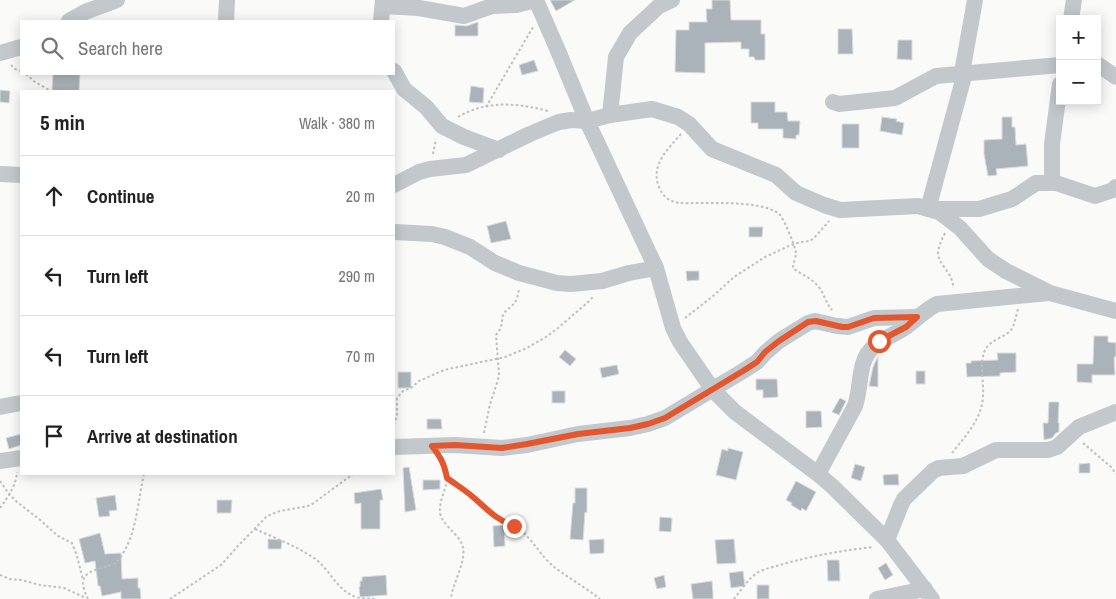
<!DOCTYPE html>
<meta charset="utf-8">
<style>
body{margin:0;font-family:"Archivo Narrow",sans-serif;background:#f2f2f2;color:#222}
.controls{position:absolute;right:15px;top:15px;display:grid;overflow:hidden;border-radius:0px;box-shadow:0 2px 12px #0003}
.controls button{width:45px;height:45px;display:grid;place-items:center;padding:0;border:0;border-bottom:1px solid #e0e0e0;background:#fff;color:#222;font:25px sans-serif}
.stop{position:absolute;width:15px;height:15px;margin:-11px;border:4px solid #e4572e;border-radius:50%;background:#fff}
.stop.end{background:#e4572e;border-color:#fff;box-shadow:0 1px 5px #0008}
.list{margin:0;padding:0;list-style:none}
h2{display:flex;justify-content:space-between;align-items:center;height:65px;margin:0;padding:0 20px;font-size:21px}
h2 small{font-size:16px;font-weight:400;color:#767676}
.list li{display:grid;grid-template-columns:32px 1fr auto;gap:15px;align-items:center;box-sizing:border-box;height:80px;padding:0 20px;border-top:1px solid #e0e0e0}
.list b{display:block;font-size:19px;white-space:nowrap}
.list em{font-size:16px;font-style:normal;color:#767676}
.icon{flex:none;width:28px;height:28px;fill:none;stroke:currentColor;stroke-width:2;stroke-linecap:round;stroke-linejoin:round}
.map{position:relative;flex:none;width:1116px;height:599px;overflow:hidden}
.search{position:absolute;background:#fff;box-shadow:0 2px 12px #0003;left:20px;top:20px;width:375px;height:55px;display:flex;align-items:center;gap:12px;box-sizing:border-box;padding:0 18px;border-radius:0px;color:#767676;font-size:19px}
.panel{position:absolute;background:#fff;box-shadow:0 2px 12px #0003;left:20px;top:90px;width:375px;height:385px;border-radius:0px}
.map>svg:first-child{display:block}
</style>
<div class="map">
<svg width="1116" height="599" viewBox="0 0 1116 599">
<rect width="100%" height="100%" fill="#fafaf8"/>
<g fill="#aab3b9" stroke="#dcdcda">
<path d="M550,0H575L556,11Z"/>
<path d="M712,0H730L731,20H761V34H765V60H755L754,57H749V49H741V42L705,43V73L675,72L676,30H689V22H707L706,9H712Z"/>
<path d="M478,22V36H455V25L467,26Z"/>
<path d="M838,29H852L853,54H838Z"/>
<path d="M898,40H912V60L897,59Z"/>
<path d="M534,60L538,71L522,75L519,65Z"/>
<path d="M53,74H80L79,91H52Z"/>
<path d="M471,86L484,88L483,103L469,102Z"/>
<path d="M0,90L10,91L9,103L0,102Z"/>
<path d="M751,102H775V112H787L788,121H800L799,135H796V139L783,138V129H758V123H751Z"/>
<path d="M882,117L897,119L896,121L904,123L902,135L880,131Z"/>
<path d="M1002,117H1012V127H1015L1016,145L1026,144L1028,166L996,169L997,175L988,176L984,154V140L1002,139Z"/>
<rect x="842" y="124" width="17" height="24"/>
<path d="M506,221L511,239L491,243L487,226Z"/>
<path d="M749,227H763L762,237H749Z"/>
<path d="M686,271H699V280L687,281Z"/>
<path d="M1094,336H1108V342L1116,343V357H1114L1115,375H1092V383L1077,382V364H1093Z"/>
<path d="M565,350L576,359L570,366L559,357Z"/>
<path d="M997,353H1016V372L1000,373V376L967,377L966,363H971V361L998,360Z"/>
<path d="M878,356V387L869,386L873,367Z"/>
<path d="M617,365L619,374L602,378L600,368Z"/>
<rect x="916" y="371" width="9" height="13"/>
<rect x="398" y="372" width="13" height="16"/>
<path d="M756,379H777L778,397L763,398V390H756Z"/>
<rect x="552" y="391" width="13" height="12"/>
<path d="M840,398L846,401L839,415L832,412Z"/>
<path d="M1049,402H1059L1058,423H1059V432L1056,433L1052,438L1044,440L1043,423H1048Z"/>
<path d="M806,411H821L822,427L806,428Z"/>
<path d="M427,419H441L442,429H427Z"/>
<path d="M21,434V445L9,449L6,438Z"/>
<path d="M728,448L743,452L736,480L716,475L722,449L728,451Z"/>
<path d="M1090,463V473H1079V464Z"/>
<path d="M855,464L865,467L861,481L851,478Z"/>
<path d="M409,467L416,510L405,512L403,468Z"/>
<path d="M898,474L899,485H884L883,475Z"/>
<path d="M423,480H440V489L423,490Z"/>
<path d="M796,481L816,492L806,511L802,508L801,511L791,505L792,503L786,500Z"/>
<path d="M575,488H587V513L585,512L583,540L570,539L573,503H575Z"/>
<path d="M381,489L383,500H380V529H361V503L355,504L354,493Z"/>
<path d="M115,495L117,510L109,511L110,516L99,517L96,498Z"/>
<path d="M217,500H232L231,513H217Z"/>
<path d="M660,517L672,518L671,532L659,531Z"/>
<path d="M504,525L505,546L494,547L493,526Z"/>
<path d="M100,533L105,554L121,553L122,579L138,578V588H140L141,599H121V592L102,596L100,586H98L95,561L85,563L79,539Z"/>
<path d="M268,539L282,540L281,549H268Z"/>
<path d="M604,539V553L590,554L589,540Z"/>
<path d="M734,539L736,563L717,564L715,540Z"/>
<path d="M827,560H839L840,581H828Z"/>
<path d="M886,563L893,575L885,580L878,568Z"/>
<path d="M743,571L745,586L731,588L729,573Z"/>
<path d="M386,575L387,595L360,597L359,587H360V581H362V577Z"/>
<path d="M664,575L666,587L657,589L654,578Z"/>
<path d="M712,581L713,594V599H693L691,584Z"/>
<rect x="757" y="585" width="12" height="14"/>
</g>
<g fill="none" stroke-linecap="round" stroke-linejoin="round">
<g stroke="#bbbfc2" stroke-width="2" stroke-dasharray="2.5 2.5" stroke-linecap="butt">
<path d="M11,65L15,69L21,71"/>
<path d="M26,74L35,82L51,91"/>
<path d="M486,107L533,27"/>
<path d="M458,117C487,100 517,103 548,111"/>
<path d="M681,134C668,149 650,165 659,187C663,197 669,201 679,203C703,204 760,199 779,214C784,218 795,246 796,253C796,257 793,263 793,268C800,274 810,277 817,285C824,292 825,302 832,310"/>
<path d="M433,154L436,139"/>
<path d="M945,233C942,239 939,245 938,252C937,264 954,273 953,288"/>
<path d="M685,318L712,297L734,277L765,257L789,246L800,242L810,241L814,238L829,221"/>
<path d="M394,425L397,416V398L403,391L411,388L419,381L444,370L505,357L527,348L546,337L558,328L587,303L594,296"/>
<path d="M484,433L490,404L498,380L499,374L496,335L501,328L503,314C514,303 517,304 519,288"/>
<path d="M1083,443L1111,467L1116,474"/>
<path d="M952,453C966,435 982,419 983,396C984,381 979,364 985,350C990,340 1003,338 1010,331C1015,326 1016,315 1018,309"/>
<path d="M442,460C444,466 447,472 447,479C446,490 439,501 440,512C441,525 459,533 463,547C466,563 452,584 451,599"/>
<path d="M447,478C455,484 464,489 472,496C481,504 489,512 498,519C506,524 515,525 522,531C533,541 542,557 553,566C568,578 585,587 600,599"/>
<path d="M0,481L9,494L17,502L39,519L58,536L72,543L77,556L83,580"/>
<path d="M0,508C8,497 16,486 17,472"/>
<path d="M255,529C275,538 296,546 314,558C330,569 336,590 356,597C362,599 369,598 375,599"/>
<path d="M0,575L10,579L21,580L40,585L64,588L86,598"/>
<path d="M88,599C73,569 95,572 116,563C137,539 137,504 144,474"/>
<path d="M170,599L221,565L237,547L267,516L280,511L303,507L311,505L353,474"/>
<path d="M734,599C741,590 748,579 757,573C765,568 775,567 783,564C813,556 843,550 874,547"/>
</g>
<g stroke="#c3c8cc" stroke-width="16">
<path d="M536,0L559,53L587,121L656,268L673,328L680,342L713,390L735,412L818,474L832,486L887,540L932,599"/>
<path d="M975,0L963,67V80L928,209H979L1012,199L1036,183H1056L1095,196L1113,190L1116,187"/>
<path d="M383,6L419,8L464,16L492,6L516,5L536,0"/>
<path d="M1071,19L1074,0"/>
<path d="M69,21L85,12L117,0"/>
<path d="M226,21L227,0"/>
<path d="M381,21L383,0"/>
<path d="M0,53L21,47"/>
<path d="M1097,64L1116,77"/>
<path d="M394,71L404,89L426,107L442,126L464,137L499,150"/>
<path d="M833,102L839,104L895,98L936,76L1060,65"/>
<path d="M610,115L616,57L630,33L659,6L672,0"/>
<path d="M0,174L21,175"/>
<path d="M1052,183V144L1060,84"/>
<path d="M394,185L419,172L430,169L466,165L530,134L549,126L559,122L571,120L587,121L610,115L652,109L678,117L689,124L712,149L776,175L796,193L824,205L840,210L918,206L939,212L960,228L988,259L1006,271L1050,293L1116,311"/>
<path d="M394,232L432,234L445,237L470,247L495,263L519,273L557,283L571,284L602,281L629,273L656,268"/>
<path d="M0,407L21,403"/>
<path d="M394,447L455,445L502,448L527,445L578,434L630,428L648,424L665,418L743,371L757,362L765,353L779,341L808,323L815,321L837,326L848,327L874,318L917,317"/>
<path d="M0,461L21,458"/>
<path d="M818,474L855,406C860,391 859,378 863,364C869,342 890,338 906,327C917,319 925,310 937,304L1049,293"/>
<path d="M887,540L901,505L904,499L933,471L939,468L963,466L996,450H1048L1057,447L1079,427L1116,412"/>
<path d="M877,599L925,589"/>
</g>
</g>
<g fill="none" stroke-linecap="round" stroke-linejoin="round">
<path stroke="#e4572e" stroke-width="6" d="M514,526C495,519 487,509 473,497C465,490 455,484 447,478C444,463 441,458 432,446L455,445L502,448L527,444L578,434L630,428L648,424L665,418L743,371L757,362L765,352L779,341L808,322L816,321L842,327H848L874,318L917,317L906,327L879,341"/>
</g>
</svg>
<div class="controls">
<button>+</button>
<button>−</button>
</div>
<div class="stop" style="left:879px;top:341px"></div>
<div class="stop end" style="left:514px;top:526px"></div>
<div class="search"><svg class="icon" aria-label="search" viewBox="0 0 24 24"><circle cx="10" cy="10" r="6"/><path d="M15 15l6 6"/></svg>Search here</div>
<section class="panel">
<h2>5 min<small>Walk · 380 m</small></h2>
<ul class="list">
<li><svg class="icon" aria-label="ahead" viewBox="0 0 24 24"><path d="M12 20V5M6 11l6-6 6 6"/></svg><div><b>Continue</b></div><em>20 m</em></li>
<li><svg class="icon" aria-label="left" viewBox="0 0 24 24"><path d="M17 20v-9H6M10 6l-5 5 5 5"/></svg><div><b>Turn left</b></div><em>290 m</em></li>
<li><svg class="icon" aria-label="left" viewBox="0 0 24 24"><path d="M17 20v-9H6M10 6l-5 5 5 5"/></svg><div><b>Turn left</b></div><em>70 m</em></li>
<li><svg class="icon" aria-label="arrive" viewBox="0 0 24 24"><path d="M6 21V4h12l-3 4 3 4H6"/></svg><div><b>Arrive at destination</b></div></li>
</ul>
</section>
</div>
